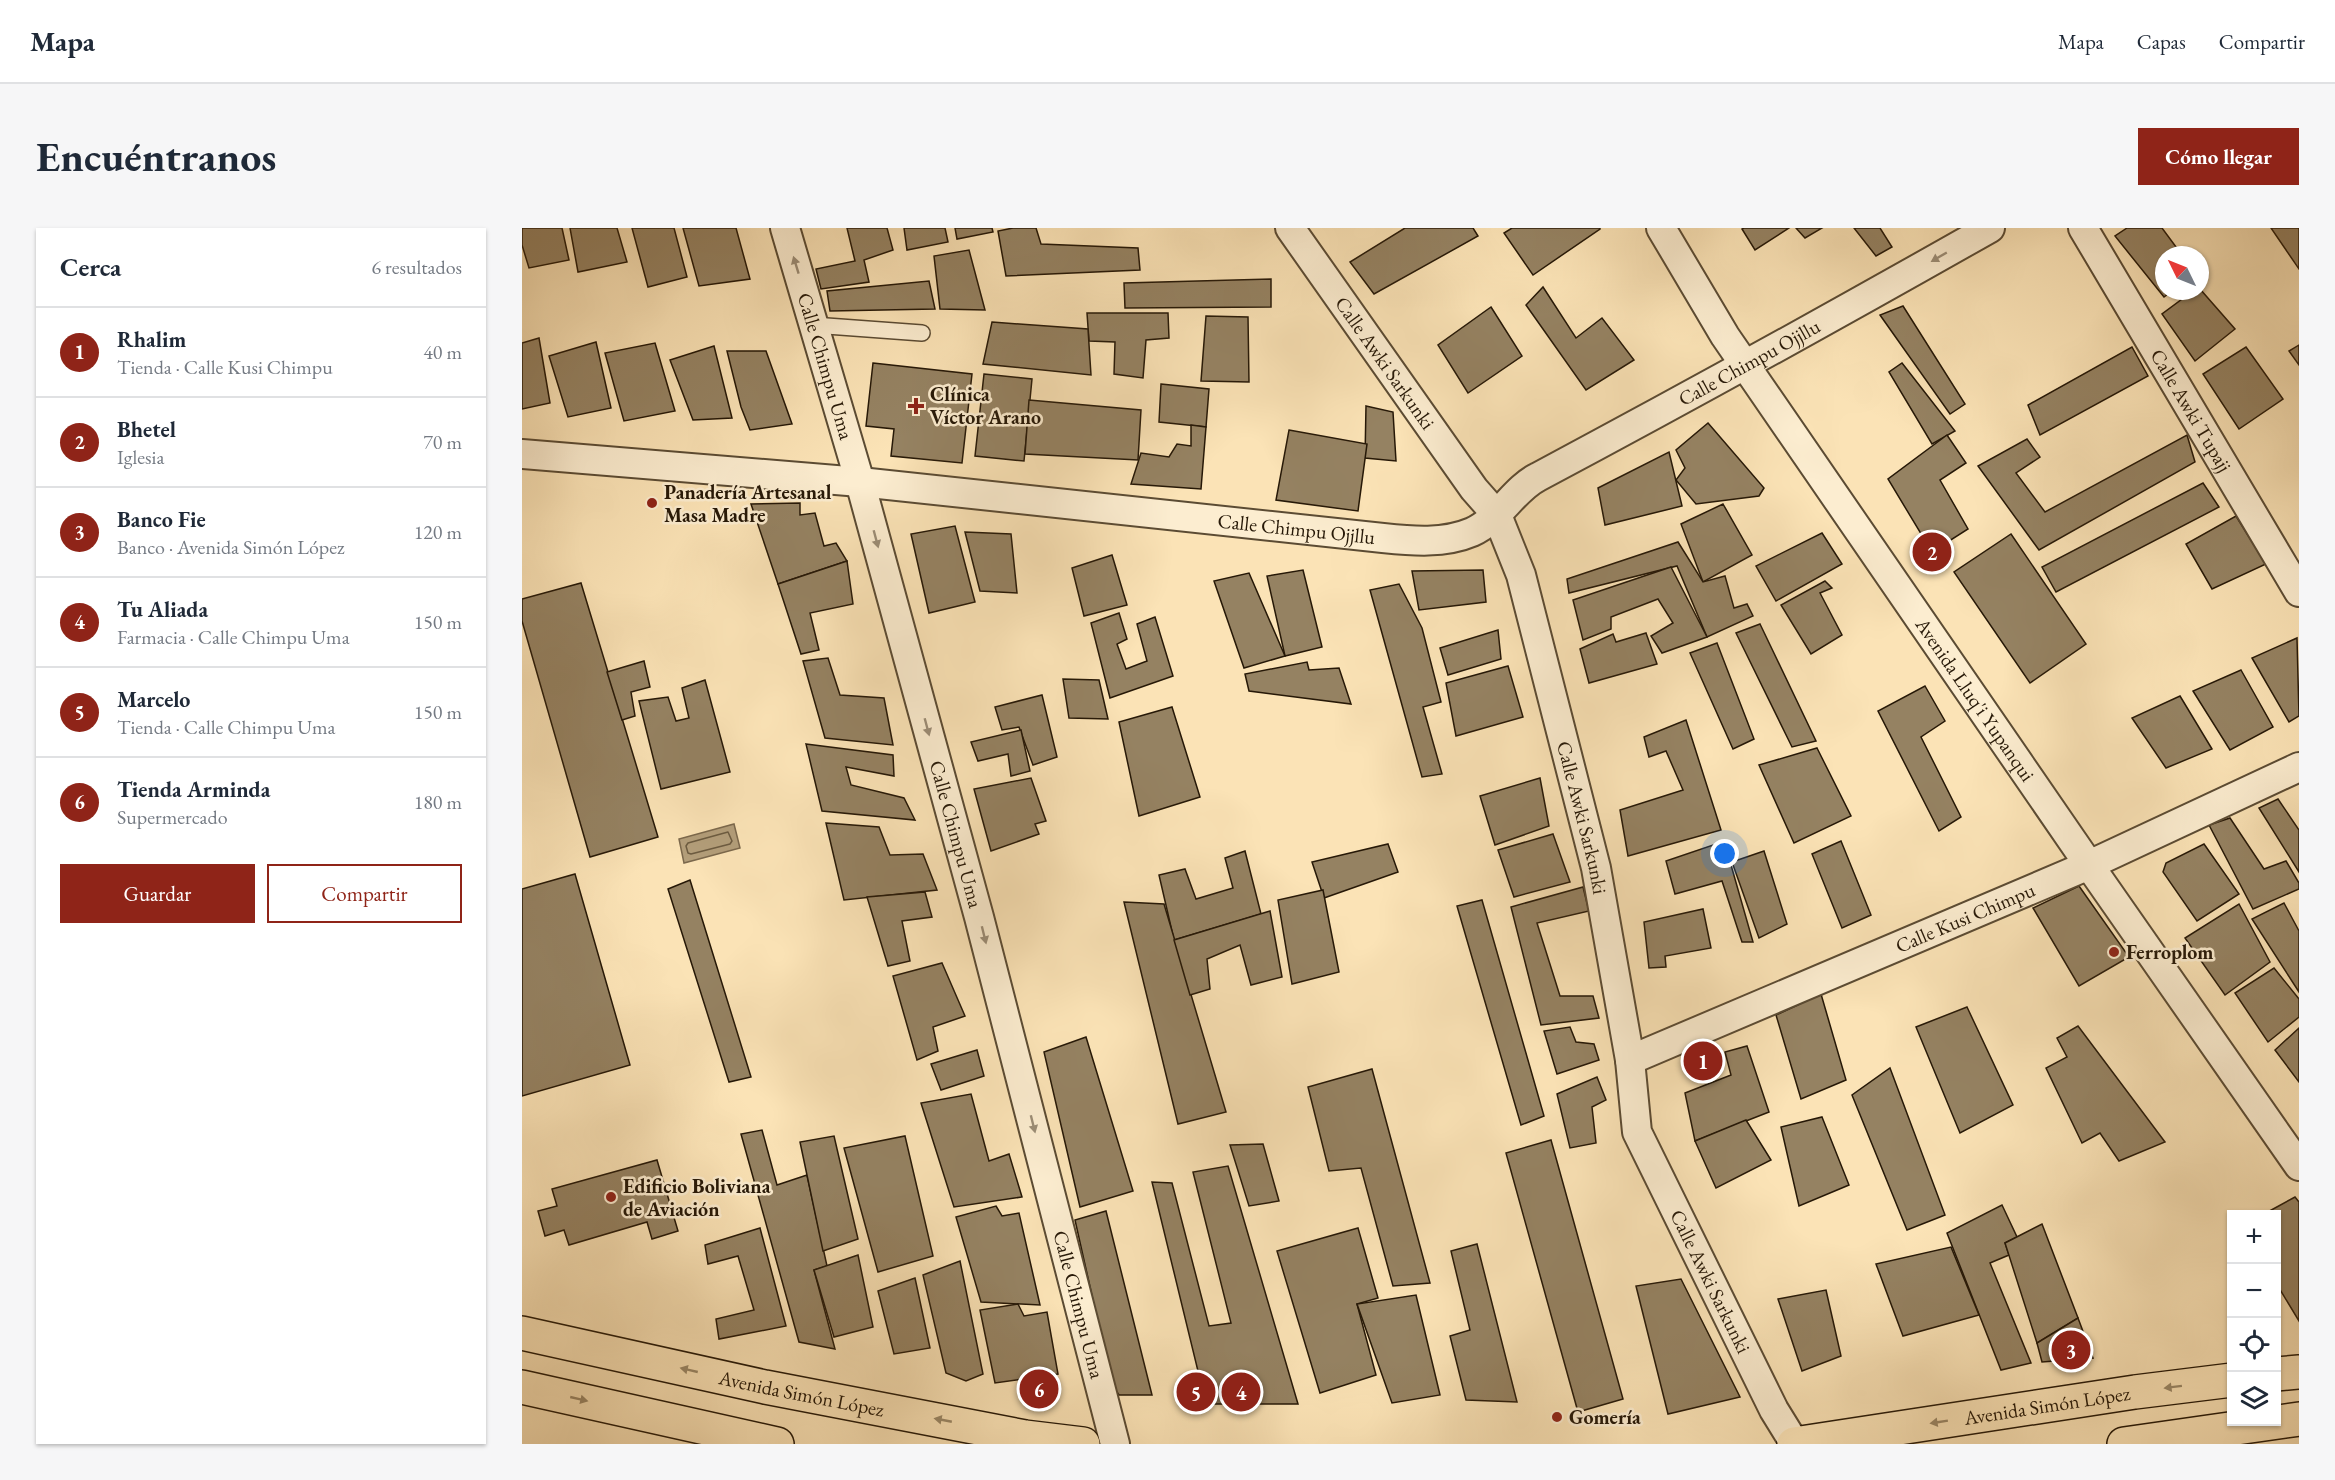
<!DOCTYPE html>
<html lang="es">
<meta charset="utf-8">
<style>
body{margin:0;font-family:"EB Garamond",serif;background:#f6f6f7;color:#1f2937}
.controls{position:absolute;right:18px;bottom:18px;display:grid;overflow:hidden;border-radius:0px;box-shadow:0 2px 4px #0004}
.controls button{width:54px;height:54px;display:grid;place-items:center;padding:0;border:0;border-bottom:2px solid #e0e1e3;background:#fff;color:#1f2937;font:30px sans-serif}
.compass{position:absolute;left:1633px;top:18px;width:54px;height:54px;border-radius:50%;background:#fff;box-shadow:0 2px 4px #0004;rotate:313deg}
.you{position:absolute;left:1203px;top:626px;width:21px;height:21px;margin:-15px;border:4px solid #fff;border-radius:50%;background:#1a73e8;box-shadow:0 0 0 9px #1a73e833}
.badge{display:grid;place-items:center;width:39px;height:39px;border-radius:50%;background:#8f2418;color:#fff;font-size:20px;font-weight:700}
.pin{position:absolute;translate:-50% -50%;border:3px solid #fff;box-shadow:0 2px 6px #0006}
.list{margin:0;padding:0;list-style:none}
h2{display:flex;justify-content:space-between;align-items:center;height:78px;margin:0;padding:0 24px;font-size:26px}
h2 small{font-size:20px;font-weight:400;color:#747a83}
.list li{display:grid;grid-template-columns:39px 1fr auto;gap:18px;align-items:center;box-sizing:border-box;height:90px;padding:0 24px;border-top:2px solid #e0e1e3}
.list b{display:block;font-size:22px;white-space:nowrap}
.list p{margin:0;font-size:20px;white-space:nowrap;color:#747a83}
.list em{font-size:20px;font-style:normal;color:#747a83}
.actions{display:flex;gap:12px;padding:18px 24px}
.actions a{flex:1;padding:14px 0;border:2px solid #8f2418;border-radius:0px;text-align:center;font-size:21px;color:#8f2418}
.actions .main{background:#8f2418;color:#fff}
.icon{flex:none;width:33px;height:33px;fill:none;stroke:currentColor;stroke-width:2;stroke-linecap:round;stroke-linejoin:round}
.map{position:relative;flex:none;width:1777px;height:1216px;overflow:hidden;border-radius:0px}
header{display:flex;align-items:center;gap:36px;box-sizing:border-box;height:84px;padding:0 30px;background:#fff;border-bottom:2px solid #e0e1e3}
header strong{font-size:28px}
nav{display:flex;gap:33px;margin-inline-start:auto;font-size:21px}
.intro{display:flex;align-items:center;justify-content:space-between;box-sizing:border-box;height:144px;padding:0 36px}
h1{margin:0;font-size:42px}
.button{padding:15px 27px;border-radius:0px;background:#8f2418;color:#fff;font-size:21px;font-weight:700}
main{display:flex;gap:36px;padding:0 36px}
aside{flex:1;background:#fff;border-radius:0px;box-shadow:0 2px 4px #0004}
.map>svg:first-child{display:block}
</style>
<header>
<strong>Mapa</strong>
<nav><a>Mapa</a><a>Capas</a><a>Compartir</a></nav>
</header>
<div class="intro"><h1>Encuéntranos</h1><a class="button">Cómo llegar</a></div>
<main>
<aside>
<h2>Cerca<small>6 resultados</small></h2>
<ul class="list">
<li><span class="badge">1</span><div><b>Rhalim</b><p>Tienda · Calle Kusi Chimpu</p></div><em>40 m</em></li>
<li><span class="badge">2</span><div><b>Bhetel</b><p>Iglesia</p></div><em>70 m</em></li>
<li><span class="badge">3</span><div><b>Banco Fie</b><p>Banco · Avenida Simón López</p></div><em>120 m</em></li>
<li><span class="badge">4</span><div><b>Tu Aliada</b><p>Farmacia · Calle Chimpu Uma</p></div><em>150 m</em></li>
<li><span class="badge">5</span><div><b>Marcelo</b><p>Tienda · Calle Chimpu Uma</p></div><em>150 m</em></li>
<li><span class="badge">6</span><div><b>Tienda Arminda</b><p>Supermercado</p></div><em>180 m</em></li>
</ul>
<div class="actions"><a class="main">Guardar</a><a>Compartir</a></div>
</aside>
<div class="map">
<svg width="1777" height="1216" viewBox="0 0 1777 1216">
<rect width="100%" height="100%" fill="#fbe3b6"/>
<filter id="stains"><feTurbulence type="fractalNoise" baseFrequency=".00333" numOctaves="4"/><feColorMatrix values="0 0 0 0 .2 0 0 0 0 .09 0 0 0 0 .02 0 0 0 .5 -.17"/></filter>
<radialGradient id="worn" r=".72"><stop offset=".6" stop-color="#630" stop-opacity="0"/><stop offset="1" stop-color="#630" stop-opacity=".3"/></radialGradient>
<path fill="#b39e7a" stroke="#7b684c" stroke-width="1.5" d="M212,596L218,620L162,635L157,611Z"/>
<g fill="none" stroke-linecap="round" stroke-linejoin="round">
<path stroke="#6c5b40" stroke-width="1.5" d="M206,604L210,613L208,616L169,626L166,625L164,618L166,615Z"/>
</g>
<g fill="#958262" stroke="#261807" stroke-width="1.5">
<path d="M0,0H40L47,32L7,40L0,17Z"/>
<path d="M48,0H95L105,34L56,44Z"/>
<path d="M110,0H152L165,49L126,59Z"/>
<path d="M161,0H214L228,51L177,58Z"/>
<path d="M325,0H365L371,22L342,32L347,54L299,61L294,41L333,33Z"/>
<path d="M382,0H423L426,14L385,22Z"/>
<path d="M433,0H470L471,4L435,11Z"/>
<path d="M491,0H514L519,16L616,20L618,42L484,48L476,3Z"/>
<path d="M883,0H951L956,8L852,66L828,34Z"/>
<path d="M990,0H1078V1L1011,47L982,5Z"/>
<path d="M1222,0H1267L1233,22L1220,1Z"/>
<path d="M1274,0H1300L1283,10Z"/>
<path d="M1332,0H1358L1370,19L1354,28Z"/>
<path d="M1605,0H1640L1660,27H1642V63H1650L1642,69L1593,8Z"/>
<path d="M1749,0H1777V41Z"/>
<path d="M447,22L463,82L418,81L412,28Z"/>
<path d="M749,51V79L603,80L602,55Z"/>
<path d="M407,53L413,81L308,83L305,63Z"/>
<path d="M1021,59L1054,110L1080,90L1112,132L1064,162L1004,77Z"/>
<path d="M1678,61L1713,101L1673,133L1640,86L1671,63H1678Z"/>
<path d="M1381,78L1443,176L1428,186L1358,87Z"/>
<path d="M969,79L1000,128L946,165L916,117Z"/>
<path d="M565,85H646L647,110L624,112L621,150L592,146L593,114L567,113Z"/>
<path d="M684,88L726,89L727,154L679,153Z"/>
<path d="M470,94L566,101L569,147L461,136Z"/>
<path d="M17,110L28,175L0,181V115Z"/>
<path d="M74,114L89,180L46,189L27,128Z"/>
<path d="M133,115L153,183L102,193L83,125Z"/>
<path d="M1777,117V137L1767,123Z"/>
<path d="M192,118L210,190L171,192L148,132Z"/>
<path d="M1610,119L1626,148L1518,207L1506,177Z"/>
<path d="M1724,119L1761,171L1717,201L1681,146Z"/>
<path d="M205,123H244L270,196L228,202L219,179Z"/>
<path d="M351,135L450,146L440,235L369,228L372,201L344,198Z"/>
<path d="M1380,135L1433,203L1410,216L1367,144Z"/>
<path d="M462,146L510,151L502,233L453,228Z"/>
<path d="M639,156L687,161L684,199L637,194Z"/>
<path d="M507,172L619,182L616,232L503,226Z"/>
<path d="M844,178L871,184L874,233L843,230Z"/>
<path d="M1186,195L1242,260L1237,268L1174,276L1154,252L1163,240L1154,222Z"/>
<path d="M669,197L684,199L679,261L609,256L619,225L647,229L655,216L669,218Z"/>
<path d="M767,202L845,216L836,283L754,272Z"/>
<path d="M1425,207L1444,235L1418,252L1446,301L1410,324L1366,251Z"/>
<path d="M1665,207L1673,234L1517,322L1456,238L1505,211L1518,229L1494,245L1523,284Z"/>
<path d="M1147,224L1160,278L1083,297L1076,260Z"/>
<path d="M1681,255L1697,279L1534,364L1520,339Z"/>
<path d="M278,275V287L293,285L302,318L314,315L325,333L256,356L229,276Z"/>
<path d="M1201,276L1230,327L1181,354L1159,296Z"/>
<path d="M1714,288L1744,336L1690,361L1664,316Z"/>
<path d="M433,298L453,374L407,385L389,306Z"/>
<path d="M443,304L489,306L495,365L458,363Z"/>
<path d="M1300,305L1320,336L1254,373L1234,338Z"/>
<path d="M1489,306L1564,416L1508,455L1432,344Z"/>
<path d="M1156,314L1181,354L1203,348L1212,380L1225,376L1231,388L1185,409L1155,338L1047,365L1045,351Z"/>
<path d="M590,327L605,377L562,388L550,340Z"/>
<path d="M325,333L331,376L288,385L297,422L279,426L256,356Z"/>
<path d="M1149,339L1185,409L1140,425L1129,408L1151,395L1136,371L1089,389V401L1061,412L1051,372Z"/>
<path d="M781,342L800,419L763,428L745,348Z"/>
<path d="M961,342L964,374L897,382L890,343Z"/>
<path d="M727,345L763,428L722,440L692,353Z"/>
<path d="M1303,353L1310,360L1298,365L1320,407L1289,426L1259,377Z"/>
<path d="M59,355L136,609L68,629L0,393V371Z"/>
<path d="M877,356L900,400L919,474L901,479L920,546L900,549L848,362Z"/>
<path d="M597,385L605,411L595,416L604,441L625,433L615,396L633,389L651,448L588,470L569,395Z"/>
<path d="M1238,396L1294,513L1270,519L1214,405Z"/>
<path d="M976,402L979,431L926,447L918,420Z"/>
<path d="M1124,405L1135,436L1067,455L1058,421L1091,406L1094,414Z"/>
<path d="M1775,410L1777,488L1767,494L1730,430Z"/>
<path d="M1195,415L1232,511L1211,521L1168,425Z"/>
<path d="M306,430L318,467L362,470L371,517L303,510L281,433Z"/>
<path d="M122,433L128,459L109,464L113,488L100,492L85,444Z"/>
<path d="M785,434L787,442L817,440L829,476L727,463L723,446Z"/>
<path d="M986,438L1001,489L934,508L924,455Z"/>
<path d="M1719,442L1751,499L1708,522L1671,463Z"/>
<path d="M541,451L577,452L586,491L547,490Z"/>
<path d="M183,452L208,544L139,561L117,473L146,469L154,493L167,490L160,460Z"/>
<path d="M1403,458L1423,493L1399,509L1439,589L1417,603L1356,483Z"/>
<path d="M520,467L535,529L511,537L497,499L480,502L473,479Z"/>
<path d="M1658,468L1690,521L1644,540L1610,490Z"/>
<path d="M650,479L678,569L617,588L597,494Z"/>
<path d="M1164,492L1199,602L1106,628L1098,582L1161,562L1144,523L1127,529L1122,509Z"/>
<path d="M499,502L508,543L489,548L486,526L456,533L449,514Z"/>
<path d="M284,516L371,527L372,548L324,539L329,557L382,570L393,592L300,583Z"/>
<path d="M1295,520L1329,588L1272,615L1237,537Z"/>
<path d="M509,550L524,593L513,596L517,606L469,623L452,561Z"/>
<path d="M1018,550L1027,598L973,617L958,568Z"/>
<path d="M1756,571L1777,602V644L1737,580Z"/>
<path d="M1708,590L1742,641L1764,633L1777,655V661L1731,681L1687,597Z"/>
<path d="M304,595L357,599L368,627L401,626L415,662L322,672Z"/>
<path d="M1031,606L1048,654L992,669L976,622Z"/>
<path d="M1319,613L1349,687L1320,700L1290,626Z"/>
<path d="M866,616L876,644L802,670L790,634Z"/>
<path d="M1194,616L1205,623L1231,714H1220L1200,653L1153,666L1144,633Z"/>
<path d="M1682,616L1717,666L1675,693L1641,644L1644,635Z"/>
<path d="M723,623L739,686L652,712L637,647L663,641L674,671L711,660L703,630Z"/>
<path d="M1242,623L1265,696L1237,710L1210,634Z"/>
<path d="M53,646L108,837L0,868V661Z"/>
<path d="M168,652L229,849L207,854L146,661Z"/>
<path d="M1557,658L1607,729L1557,758L1511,680Z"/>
<path d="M1061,659L1067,683L1015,695L1038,768H1071L1077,790L1019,797L989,679Z"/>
<path d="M801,662L817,744L770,756L756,672Z"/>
<path d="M403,664L410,689L380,693L388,733L366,738L345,669Z"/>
<path d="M960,672L1022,888L999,897L935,678Z"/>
<path d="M602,674L642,676L704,884L656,896Z"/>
<path d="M1762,675L1777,703V764L1730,691Z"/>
<path d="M1717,676L1748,734L1703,767L1663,710Z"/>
<path d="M1181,681L1189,720L1143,728L1144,739L1127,740L1122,694Z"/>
<path d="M748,683L760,749L729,757L718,717L685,731L688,761L668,767L652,712Z"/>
<path d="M420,735L443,788L411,799L416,823L395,832L371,748Z"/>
<path d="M1752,740L1777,771V789L1746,814L1713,765Z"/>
<path d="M1299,766L1324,852L1279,871L1254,787Z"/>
<path d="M1445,779L1491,877L1438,905L1394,799Z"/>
<path d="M1556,798L1643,914L1597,933L1578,905L1560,915L1524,840L1545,829L1535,810Z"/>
<path d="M1048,799L1054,814L1072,816L1077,832L1035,846L1022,803Z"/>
<path d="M1777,800V854L1753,822Z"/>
<path d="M564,809L611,963L558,979L522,824Z"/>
<path d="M1225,818L1247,884L1173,913L1163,865L1209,847L1203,824Z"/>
<path d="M455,822L462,848L419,862L409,836Z"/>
<path d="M1368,840L1423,987L1385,1002L1330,867Z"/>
<path d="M850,841L908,1055L871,1058L839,940L807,943L786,859Z"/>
<path d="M1075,849L1084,872L1070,879L1074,915L1048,920L1035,866Z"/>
<path d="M449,866L467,933L487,926L500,969L432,979L399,875Z"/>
<path d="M1300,889L1327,957L1277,978L1259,899Z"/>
<path d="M1224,892L1249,932L1194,960L1173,913Z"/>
<path d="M240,902L255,957L285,947L305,1038L292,1042L313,1121L277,1114L219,906Z"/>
<path d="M312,908L336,1011L301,1023L278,914Z"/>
<path d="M383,908L411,1028L356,1044L322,920Z"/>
<path d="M1029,912L1101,1171L1056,1184L984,925Z"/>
<path d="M741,916L757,973L727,978L708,917Z"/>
<path d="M135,932L156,1003L130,1011L125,994L47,1017L42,1002L23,1008L16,983L35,978L30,961Z"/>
<path d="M706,938L776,1176H684L630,954L650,955L687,1098L709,1095L671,944Z"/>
<path d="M1773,969L1777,974V1093L1754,1055V986H1742Z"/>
<path d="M1480,977L1495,1009L1483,1015L1487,1027L1468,1035L1509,1135L1479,1142L1425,1005Z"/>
<path d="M474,978L480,988L497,985L518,1077L459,1074L434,989Z"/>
<path d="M584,983L630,1167H597L590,1157L553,992Z"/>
<path d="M1520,996L1556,1090L1515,1115L1483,1015Z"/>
<path d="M238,1000L264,1098L197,1111L194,1091L232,1082L216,1028L186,1036L183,1017Z"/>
<path d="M836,1000L856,1070L835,1076L854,1147L798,1165L755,1023Z"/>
<path d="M955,1016L995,1174L944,1172L928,1108L948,1102L929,1023Z"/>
<path d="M1429,1019L1457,1087L1381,1108L1354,1036Z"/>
<path d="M336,1027L351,1099L312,1109L292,1042Z"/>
<path d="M438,1033L461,1146L444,1153L424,1145L401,1047Z"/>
<path d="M393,1050L408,1120L372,1126L356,1063Z"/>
<path d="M1159,1051L1218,1169L1146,1186L1114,1058Z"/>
<path d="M1304,1062L1319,1128L1280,1143L1256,1071Z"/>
<path d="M894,1067L918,1167L870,1175L835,1076Z"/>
<path d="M496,1076L502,1088L525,1084L536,1146L473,1155L458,1082Z"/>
<path d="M1556,1090L1571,1130L1520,1134L1515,1115Z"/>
</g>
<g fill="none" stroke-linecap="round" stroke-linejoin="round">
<g stroke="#5b4b33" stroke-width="18">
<path id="service" d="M291,97L400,105"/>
</g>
<g stroke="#5b4b33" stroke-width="32">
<g id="minor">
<path id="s1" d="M263,0L338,254L457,689L593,1216"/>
<path id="s2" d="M768,0L952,261L975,287L999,347L1074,640L1108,832L1115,904L1252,1182L1273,1216"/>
<path id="s3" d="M1139,0L1203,108L1567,637L1777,938"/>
<path id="s4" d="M1561,0L1777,364"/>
<path id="s5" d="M0,226L338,254L861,310C890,313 922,316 950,304C977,292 992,261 1016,249C1168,168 1318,85 1468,0"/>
<path id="s6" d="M1108,832L1567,637L1777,539"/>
</g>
</g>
<g stroke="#261807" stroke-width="36">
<g id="primary">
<path id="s7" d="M0,1105L243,1159L503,1209L561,1216"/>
<path d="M1754,1146L1777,1144"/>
<path d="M0,1159L255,1216"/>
<path id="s8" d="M1272,1216L1613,1164L1710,1152"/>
<path d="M1602,1216L1777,1191"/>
</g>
</g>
<use href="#service" stroke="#fcedd0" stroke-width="15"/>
<use href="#minor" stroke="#fcedd0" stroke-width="28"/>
<use href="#primary" stroke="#fbe3b6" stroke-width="33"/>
</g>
<defs><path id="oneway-solid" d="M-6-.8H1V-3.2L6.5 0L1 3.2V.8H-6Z" transform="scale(1.5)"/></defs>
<g fill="#9c8d76">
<use href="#oneway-solid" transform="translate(1417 29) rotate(150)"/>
<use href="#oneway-solid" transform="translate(274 37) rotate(-107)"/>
<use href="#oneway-solid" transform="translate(354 311) rotate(75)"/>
<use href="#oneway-solid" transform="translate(405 499) rotate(75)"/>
<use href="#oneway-solid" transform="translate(462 707) rotate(76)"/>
<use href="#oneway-solid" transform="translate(511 896) rotate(76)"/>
</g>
<g fill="#9b8867">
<use href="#oneway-solid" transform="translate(167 1142) rotate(-167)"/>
<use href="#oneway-solid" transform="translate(1651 1159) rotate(173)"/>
<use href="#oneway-solid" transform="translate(57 1171) rotate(13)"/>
<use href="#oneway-solid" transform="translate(421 1192) rotate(-169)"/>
<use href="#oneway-solid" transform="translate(1417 1194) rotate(171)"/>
</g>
<g fill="#8f2418" stroke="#fcedd0" stroke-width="2">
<path d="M391 169h6v6h6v6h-6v6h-6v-6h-6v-6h6z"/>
<circle cx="130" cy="275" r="6"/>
<circle cx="1592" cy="724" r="6"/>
<circle cx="89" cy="969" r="6"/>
<circle cx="1035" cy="1189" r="6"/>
</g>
<g text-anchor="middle" stroke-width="5" stroke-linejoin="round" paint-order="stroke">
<g font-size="20" fill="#261807" stroke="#fcedd0">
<text dy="7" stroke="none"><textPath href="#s5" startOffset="1282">Calle Chimpu Ojjllu</textPath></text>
<text dy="7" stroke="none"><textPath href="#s2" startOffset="165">Calle Awki Sarkunki</textPath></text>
<text dy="7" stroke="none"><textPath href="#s1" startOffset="144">Calle Chimpu Uma</textPath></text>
<text dy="7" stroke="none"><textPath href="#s4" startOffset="212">Calle Awki Tupajj</textPath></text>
<text dy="7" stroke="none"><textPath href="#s5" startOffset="778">Calle Chimpu Ojjllu</textPath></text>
<text dy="7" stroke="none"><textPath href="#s3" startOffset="567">Avenida Lluq'i Yupanqui</textPath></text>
<text dy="7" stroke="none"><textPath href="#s2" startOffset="669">Calle Awki Sarkunki</textPath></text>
<text dy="7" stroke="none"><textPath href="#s1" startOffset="630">Calle Chimpu Uma</textPath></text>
<text dy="7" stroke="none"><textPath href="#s6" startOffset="364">Calle Kusi Chimpu</textPath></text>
<text dy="7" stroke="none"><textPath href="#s2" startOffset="1155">Calle Awki Sarkunki</textPath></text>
<text dy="7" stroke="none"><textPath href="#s1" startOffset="1116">Calle Chimpu Uma</textPath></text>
<text dy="7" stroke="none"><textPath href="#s7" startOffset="286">Avenida Simón López</textPath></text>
<text dy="7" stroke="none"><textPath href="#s8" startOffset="256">Avenida Simón López</textPath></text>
</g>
<g font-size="20" font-weight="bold" fill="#261807" stroke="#fcedd0" text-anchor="start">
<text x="408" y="173">Clínica<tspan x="408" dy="23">Víctor Arano</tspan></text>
<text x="142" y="271">Panadería Artesanal<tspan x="142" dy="23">Masa Madre</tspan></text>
<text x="1604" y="731">Ferroplom</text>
<text x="101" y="965">Edificio Boliviana<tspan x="101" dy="23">de Aviación</tspan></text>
<text x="1047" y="1196">Gomería</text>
</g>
</g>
<rect width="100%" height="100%" filter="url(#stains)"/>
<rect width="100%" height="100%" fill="url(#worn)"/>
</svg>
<div class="controls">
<button>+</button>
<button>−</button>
<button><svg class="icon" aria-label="locate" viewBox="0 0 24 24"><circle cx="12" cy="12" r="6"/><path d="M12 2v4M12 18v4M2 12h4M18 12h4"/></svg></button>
<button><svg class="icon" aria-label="layers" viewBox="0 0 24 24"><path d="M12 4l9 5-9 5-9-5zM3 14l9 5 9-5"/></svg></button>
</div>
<svg class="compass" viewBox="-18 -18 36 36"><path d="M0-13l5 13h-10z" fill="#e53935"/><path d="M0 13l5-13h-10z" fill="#747a83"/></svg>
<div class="you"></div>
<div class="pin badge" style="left:1181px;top:833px">1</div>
<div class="pin badge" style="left:1410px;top:324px">2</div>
<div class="pin badge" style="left:1549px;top:1122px">3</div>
<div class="pin badge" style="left:719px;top:1164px">4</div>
<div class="pin badge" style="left:674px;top:1164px">5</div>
<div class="pin badge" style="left:517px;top:1161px">6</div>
</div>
</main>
